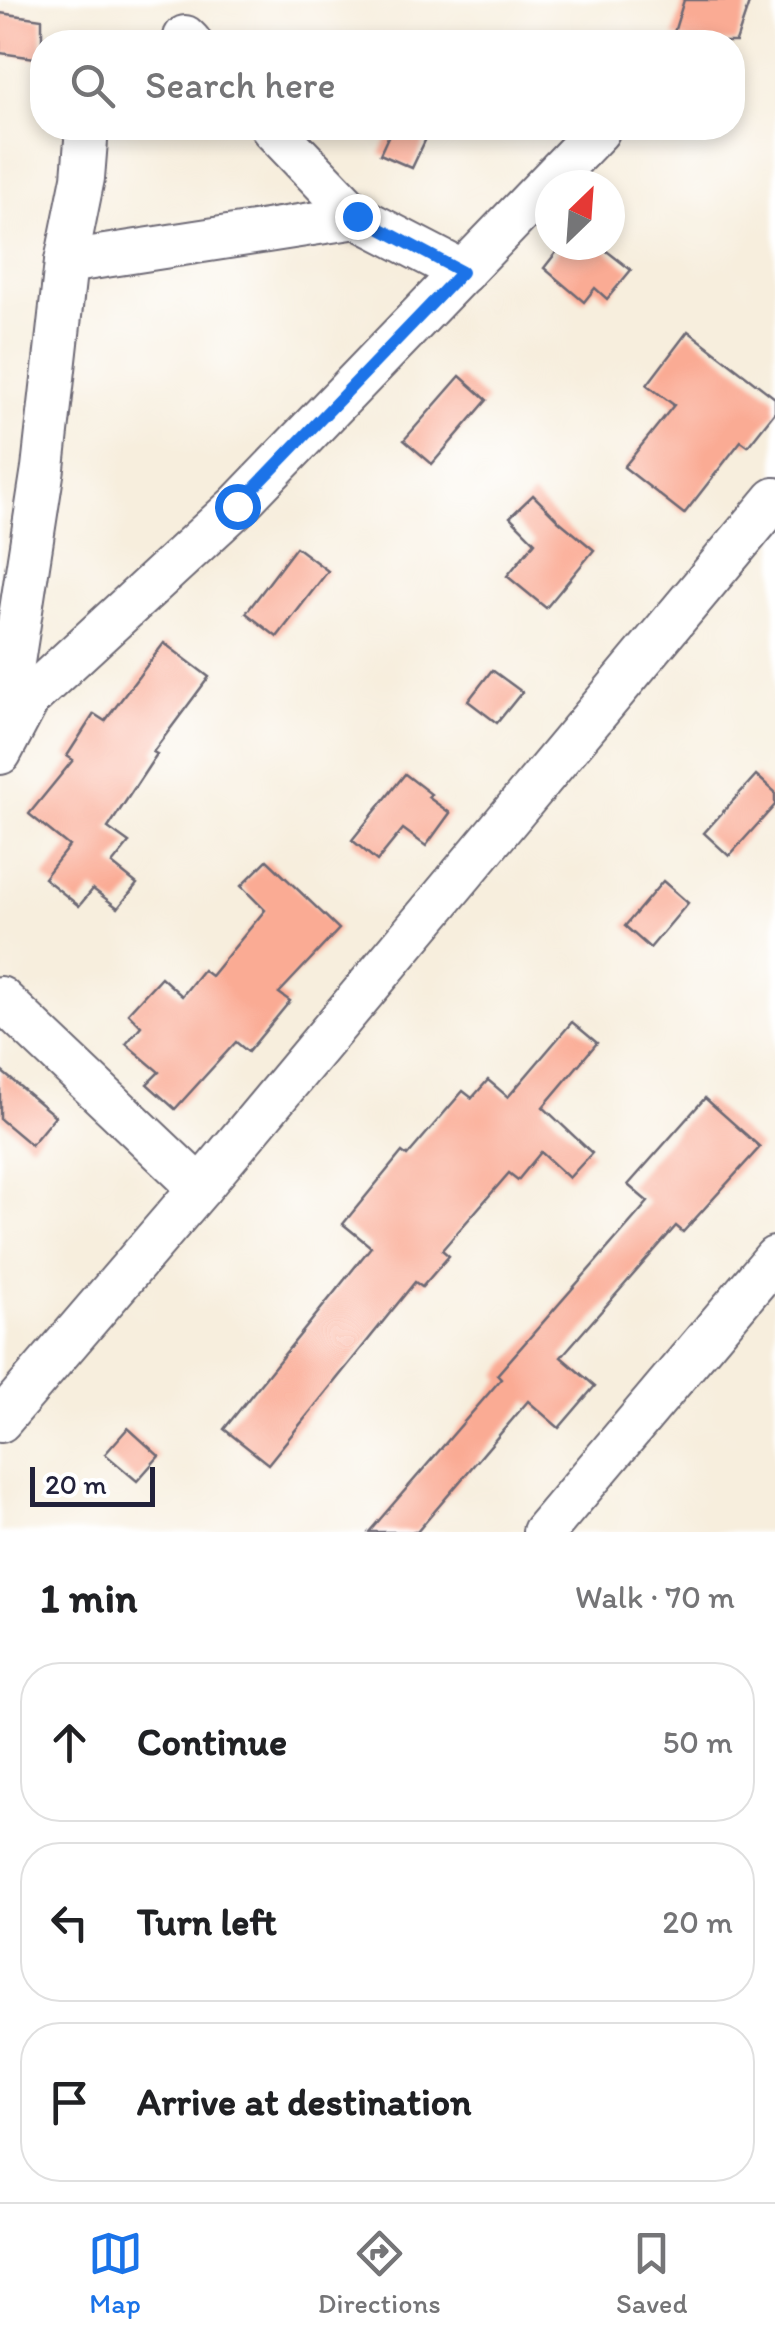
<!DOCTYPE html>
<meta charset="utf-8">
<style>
body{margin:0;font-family:Itim,sans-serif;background:#f2f2f2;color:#202124}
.compass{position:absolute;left:535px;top:170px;width:90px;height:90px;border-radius:50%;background:#fff;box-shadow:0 5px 15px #0003;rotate:25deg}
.scale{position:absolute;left:30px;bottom:25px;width:125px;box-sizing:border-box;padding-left:10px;border:5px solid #22223b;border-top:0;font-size:28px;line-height:35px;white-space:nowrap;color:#22223b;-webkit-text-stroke:8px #fff;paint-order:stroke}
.stop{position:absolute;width:30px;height:30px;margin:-22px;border:8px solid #1a73e8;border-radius:50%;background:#fff}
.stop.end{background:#1a73e8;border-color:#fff;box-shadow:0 2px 10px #0008}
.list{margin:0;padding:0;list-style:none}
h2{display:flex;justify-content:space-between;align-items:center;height:130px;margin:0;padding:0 40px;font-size:42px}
h2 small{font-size:32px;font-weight:400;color:#757577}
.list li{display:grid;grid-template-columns:65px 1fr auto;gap:30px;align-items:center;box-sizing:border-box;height:160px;margin:0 20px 20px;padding:0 20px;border:2px solid #e0e0e0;border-radius:40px}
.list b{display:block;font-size:38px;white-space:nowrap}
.list em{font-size:32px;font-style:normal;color:#757577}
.icon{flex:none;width:55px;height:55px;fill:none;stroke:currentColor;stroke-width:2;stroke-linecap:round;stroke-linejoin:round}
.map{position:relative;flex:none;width:775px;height:1532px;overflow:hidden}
.search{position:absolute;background:#fff;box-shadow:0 5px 15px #0003;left:30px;right:30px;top:30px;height:110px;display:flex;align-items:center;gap:25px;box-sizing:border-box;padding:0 35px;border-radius:40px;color:#757577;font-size:38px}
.sheet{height:670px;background:#fff}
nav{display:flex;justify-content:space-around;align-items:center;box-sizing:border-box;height:140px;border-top:2px solid #e0e0e0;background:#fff;font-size:28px;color:#757577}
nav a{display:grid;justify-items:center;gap:5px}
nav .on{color:#1a73e8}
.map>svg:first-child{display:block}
</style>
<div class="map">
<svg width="775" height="1532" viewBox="0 0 775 1532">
<rect width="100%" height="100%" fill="#fff"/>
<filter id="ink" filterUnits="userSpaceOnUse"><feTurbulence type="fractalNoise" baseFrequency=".01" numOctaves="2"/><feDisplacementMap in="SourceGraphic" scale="20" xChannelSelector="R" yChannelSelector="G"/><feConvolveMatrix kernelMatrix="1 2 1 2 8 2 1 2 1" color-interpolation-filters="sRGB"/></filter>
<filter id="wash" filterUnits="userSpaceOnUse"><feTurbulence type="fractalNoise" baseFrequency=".0048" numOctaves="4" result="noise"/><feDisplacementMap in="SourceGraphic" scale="40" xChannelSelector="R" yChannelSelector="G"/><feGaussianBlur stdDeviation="2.25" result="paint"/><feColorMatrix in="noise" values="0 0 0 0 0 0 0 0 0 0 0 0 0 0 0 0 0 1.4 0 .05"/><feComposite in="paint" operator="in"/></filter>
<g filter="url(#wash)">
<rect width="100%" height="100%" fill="#f7eedd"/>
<g id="blocks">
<g fill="#faab94">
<path d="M684,0H750L736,42H692L673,36Z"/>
<path d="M0,13L42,19V59L0,53Z"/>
<path d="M392,128H431L412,168L380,154Z"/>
<path d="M562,245H599L631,270L607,299L595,288L584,302L544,268Z"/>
<path d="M688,331L775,398V412L748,446L741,441L684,514L624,467L674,405L647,385Z"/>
<path d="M460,376L487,400L432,464L404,440Z"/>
<path d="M533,495L559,521L594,550L546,608L507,576L535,542L510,517Z"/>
<path d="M296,547L328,571L277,637L246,613Z"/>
<path d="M164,643L209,677L153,752L157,754L108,828L129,843L112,864L137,884L118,908L93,889L79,906L44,878L69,846L29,814L73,760L67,756L94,714L105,721Z"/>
<path d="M492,670L522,692L497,723L468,701Z"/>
<path d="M405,774L431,794L428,797L450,813L426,846L403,829L377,861L352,840Z"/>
<path d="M756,775L775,792V805L729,856L704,833Z"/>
<path d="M267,860L339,929L279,993L290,1001L248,1052L236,1042L175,1109L147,1084L159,1072L126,1044L141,1026L128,1013L161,977L182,996L203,970L211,976L265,910L241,886Z"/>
<path d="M663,881L688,903L650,948L625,926Z"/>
<path d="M572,1022L597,1043L543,1107L592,1153L569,1178L541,1152L518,1180L509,1173L442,1250L449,1256L422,1287L415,1282L268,1464L224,1429L371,1247L343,1224L402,1152L407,1156L463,1091L472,1098L488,1080L508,1097Z"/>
<path d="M0,1070L55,1116L31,1145L0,1119Z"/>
<path d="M705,1098L760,1147L683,1232L676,1226L561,1357L595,1386L559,1428L528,1401L417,1532H369L501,1379L497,1375L648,1202L628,1185Z"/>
<path d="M128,1428L159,1456L137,1481L105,1454Z"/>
</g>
</g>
</g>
<g filter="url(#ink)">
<use href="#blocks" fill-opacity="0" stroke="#6d6974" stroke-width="2.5"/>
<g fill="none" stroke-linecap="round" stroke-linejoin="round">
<g stroke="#6d6974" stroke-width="46">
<g id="minor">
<path d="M185,37L190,42"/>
<path d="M272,128L357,217"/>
<path d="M66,262L357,217L463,272"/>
<path d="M3,727L43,468L66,262L83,178L87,128"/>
<path d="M0,753L29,698L237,506L598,131"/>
<path d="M0,998L200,1188"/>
<path d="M0,1421L200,1188L775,499"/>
<path d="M544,1532L775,1258"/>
</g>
</g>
<use href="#minor" stroke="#fff" stroke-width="42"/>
</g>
</g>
<g fill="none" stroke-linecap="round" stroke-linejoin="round" filter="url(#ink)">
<path stroke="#1a73e8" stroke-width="12" d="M237,506L462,272L357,216"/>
</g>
</svg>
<svg class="compass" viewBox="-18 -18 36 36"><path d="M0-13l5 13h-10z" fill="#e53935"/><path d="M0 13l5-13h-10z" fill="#757577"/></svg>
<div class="scale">20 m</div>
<div class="stop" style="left:237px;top:506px"></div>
<div class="stop end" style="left:357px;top:216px"></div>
<div class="search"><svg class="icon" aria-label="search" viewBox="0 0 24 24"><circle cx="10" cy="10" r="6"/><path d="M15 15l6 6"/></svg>Search here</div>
</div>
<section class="sheet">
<h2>1 min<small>Walk · 70 m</small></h2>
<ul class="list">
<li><svg class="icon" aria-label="ahead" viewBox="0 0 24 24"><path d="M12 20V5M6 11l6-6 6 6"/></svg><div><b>Continue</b></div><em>50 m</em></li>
<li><svg class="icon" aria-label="left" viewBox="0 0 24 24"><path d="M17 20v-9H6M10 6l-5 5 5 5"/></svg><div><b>Turn left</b></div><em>20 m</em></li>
<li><svg class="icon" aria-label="arrive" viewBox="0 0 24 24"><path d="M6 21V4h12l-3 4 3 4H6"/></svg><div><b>Arrive at destination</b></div></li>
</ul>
</section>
<nav>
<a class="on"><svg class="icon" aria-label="map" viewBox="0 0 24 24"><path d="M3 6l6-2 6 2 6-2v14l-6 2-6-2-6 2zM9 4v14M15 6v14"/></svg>Map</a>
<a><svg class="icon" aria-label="directions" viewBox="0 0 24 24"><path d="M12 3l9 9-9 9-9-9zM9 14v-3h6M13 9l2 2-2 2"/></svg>Directions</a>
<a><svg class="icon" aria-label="saved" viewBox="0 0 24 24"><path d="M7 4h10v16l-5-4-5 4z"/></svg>Saved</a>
</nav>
